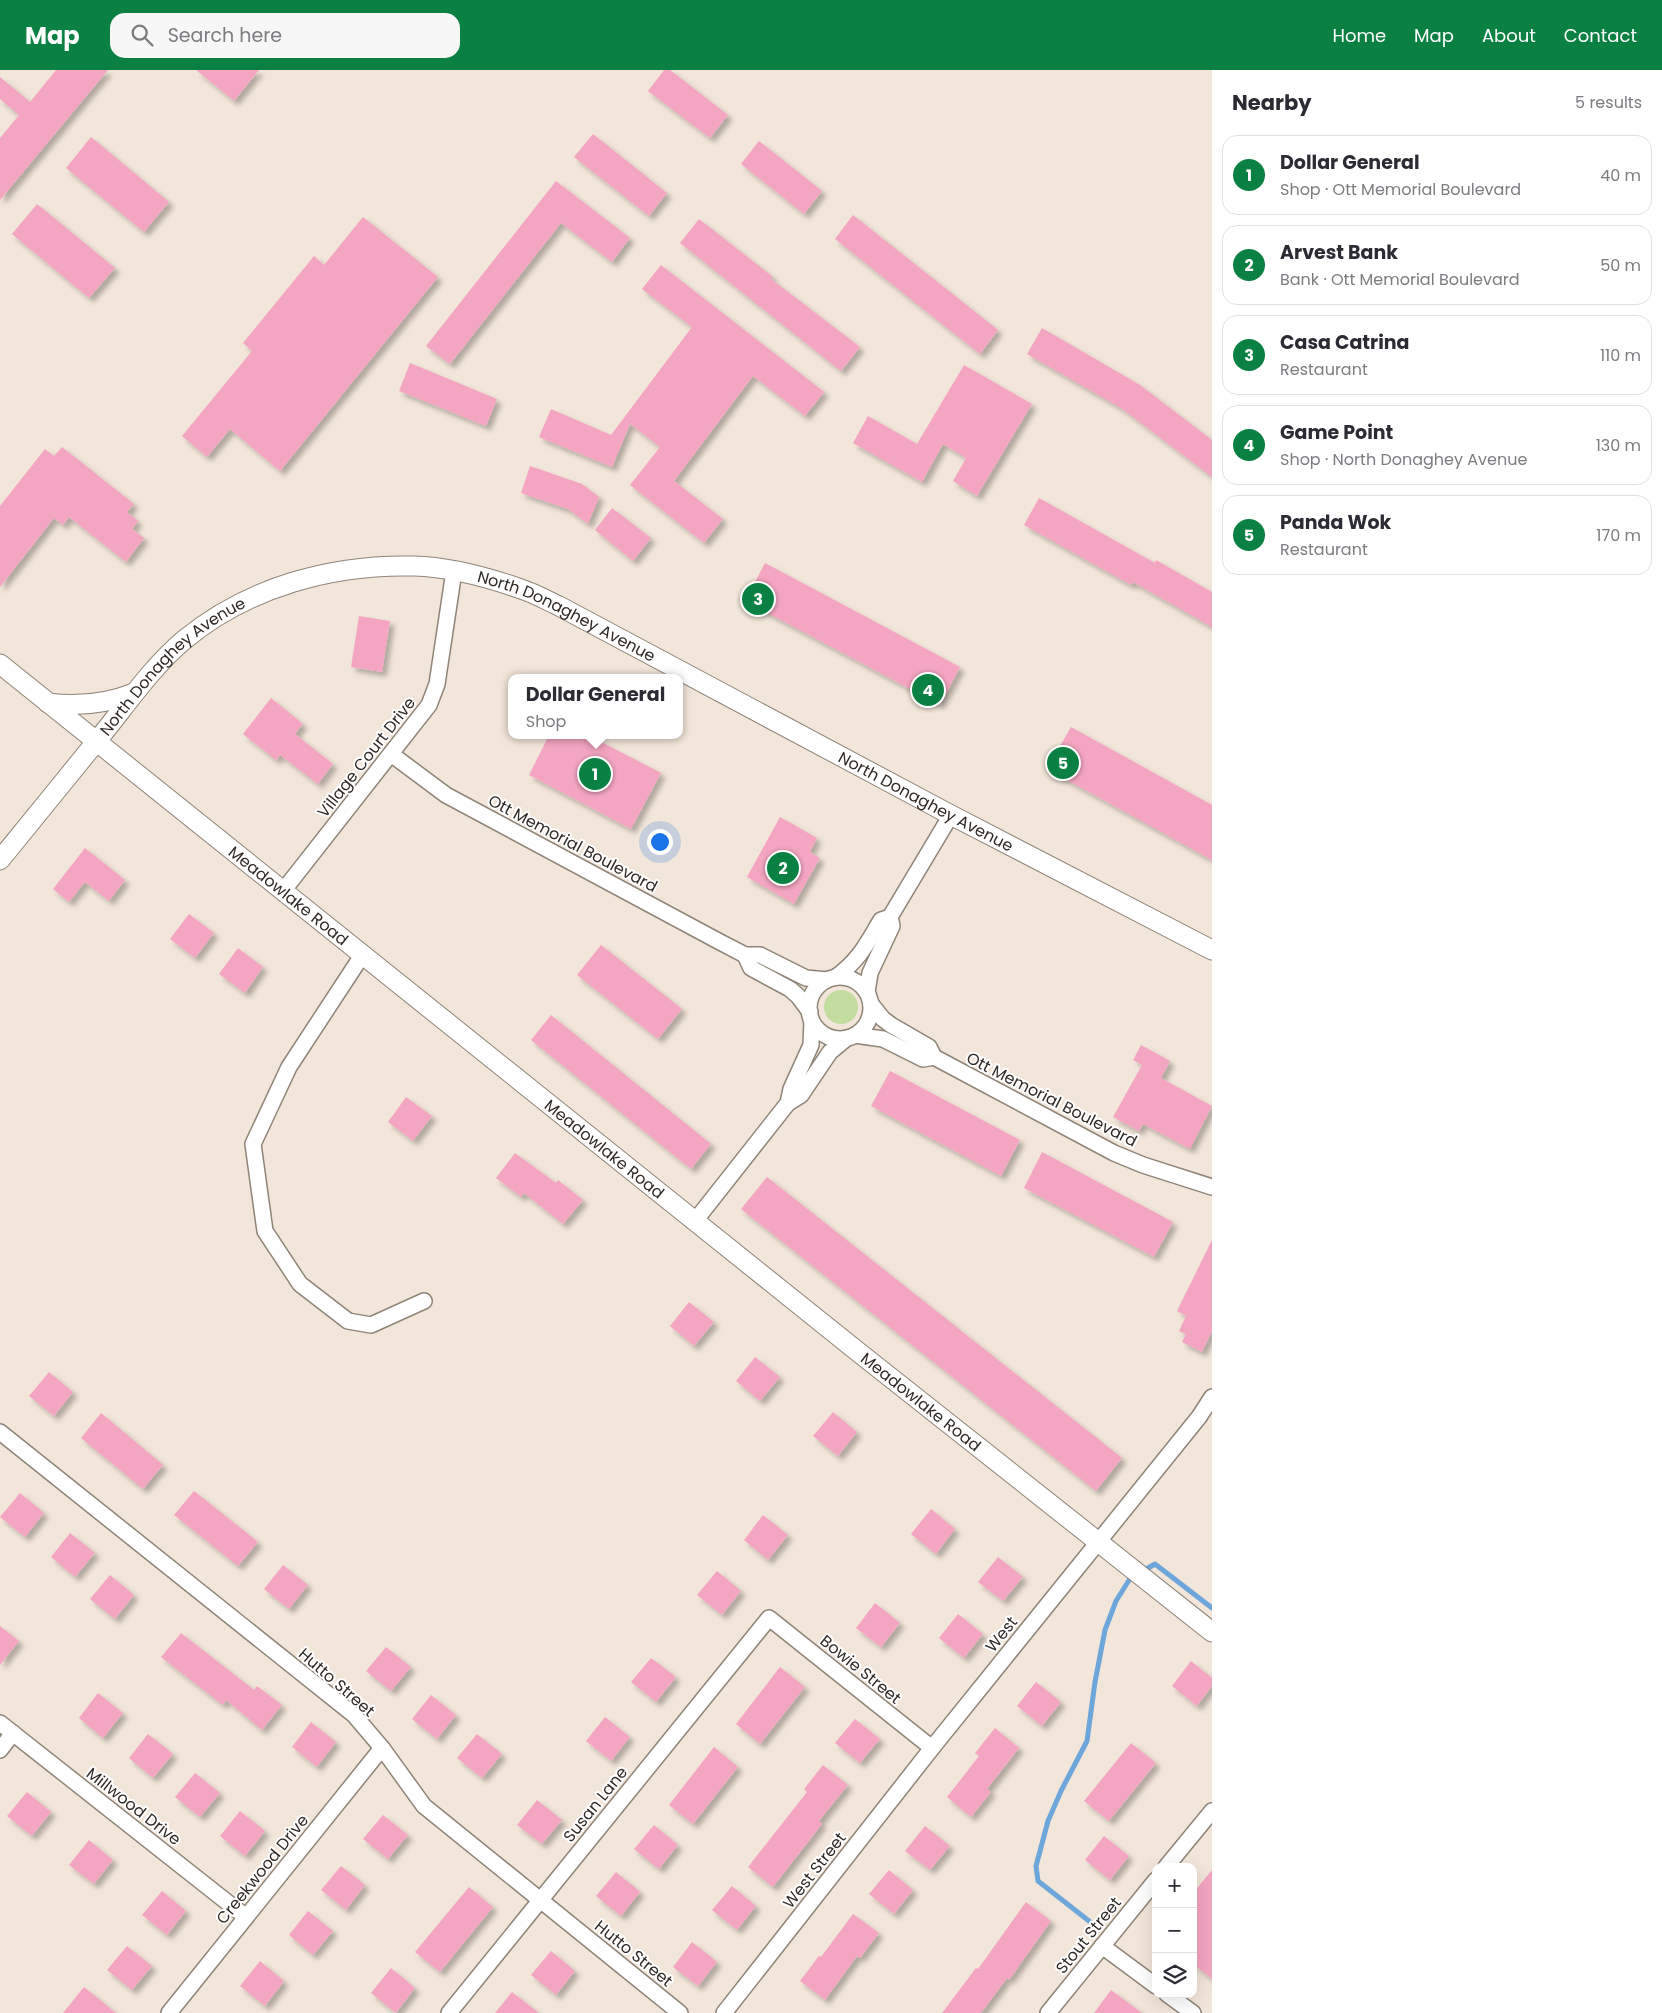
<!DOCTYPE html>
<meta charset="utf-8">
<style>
body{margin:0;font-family:Poppins,sans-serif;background:#f7f7f7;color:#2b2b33}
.controls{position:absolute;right:15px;bottom:15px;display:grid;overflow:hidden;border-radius:10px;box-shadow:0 5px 20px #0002}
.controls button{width:45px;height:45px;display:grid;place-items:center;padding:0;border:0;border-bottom:1px solid #e1e1e2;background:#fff;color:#2b2b33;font:25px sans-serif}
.you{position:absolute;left:659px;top:771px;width:18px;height:18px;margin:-12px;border:4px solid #fff;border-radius:50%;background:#1a73e8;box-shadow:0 0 0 8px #1a73e833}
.badge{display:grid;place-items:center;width:32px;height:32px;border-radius:50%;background:#0b8043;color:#fff;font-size:16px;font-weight:700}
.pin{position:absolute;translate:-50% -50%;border:2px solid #fff;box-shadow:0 1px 5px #0006}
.popup{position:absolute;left:508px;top:604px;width:175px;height:65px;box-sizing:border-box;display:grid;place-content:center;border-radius:10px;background:#fff;filter:drop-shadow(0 1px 4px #0005);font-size:16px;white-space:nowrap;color:#7c7c81}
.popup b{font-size:19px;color:#2b2b33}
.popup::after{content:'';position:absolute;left:50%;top:100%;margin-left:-10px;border:10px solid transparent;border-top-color:#fff}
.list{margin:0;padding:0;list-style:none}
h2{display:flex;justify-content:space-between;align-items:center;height:65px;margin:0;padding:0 20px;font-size:21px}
h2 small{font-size:16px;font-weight:400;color:#7c7c81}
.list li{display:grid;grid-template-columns:32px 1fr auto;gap:15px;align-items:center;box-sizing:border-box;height:80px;margin:0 10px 10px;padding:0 10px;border:1px solid #e1e1e2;border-radius:15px}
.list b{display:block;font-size:19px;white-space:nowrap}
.list p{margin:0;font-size:16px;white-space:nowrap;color:#7c7c81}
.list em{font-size:16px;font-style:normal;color:#7c7c81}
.icon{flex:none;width:28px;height:28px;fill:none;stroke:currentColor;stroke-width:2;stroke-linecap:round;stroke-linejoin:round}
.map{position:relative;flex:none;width:1212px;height:1943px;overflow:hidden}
header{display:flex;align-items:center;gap:30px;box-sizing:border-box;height:70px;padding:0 25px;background:#0b8043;color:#fff}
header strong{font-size:24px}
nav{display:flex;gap:28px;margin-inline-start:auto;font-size:18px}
.search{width:350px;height:45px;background:#f7f7f7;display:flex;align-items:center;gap:12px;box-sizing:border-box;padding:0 18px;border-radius:15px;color:#7c7c81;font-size:19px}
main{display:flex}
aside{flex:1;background:#fff}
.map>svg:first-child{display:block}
</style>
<header>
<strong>Map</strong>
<div class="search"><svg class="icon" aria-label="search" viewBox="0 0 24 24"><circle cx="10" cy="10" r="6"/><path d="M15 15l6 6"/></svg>Search here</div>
<nav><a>Home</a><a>Map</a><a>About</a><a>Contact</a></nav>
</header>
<main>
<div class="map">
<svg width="1212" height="1943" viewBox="0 0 1212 1943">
<defs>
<filter id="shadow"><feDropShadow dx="4.5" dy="4.5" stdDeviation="2.5" flood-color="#0004"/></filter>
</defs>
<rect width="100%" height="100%" fill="#f2e5d9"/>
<circle fill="#c2dd9f" cx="841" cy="937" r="17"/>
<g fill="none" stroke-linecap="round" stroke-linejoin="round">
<g stroke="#6ca6db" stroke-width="5">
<path d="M1143,1501L1155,1494L1212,1538"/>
<path d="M1089,1851L1038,1811L1036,1796L1048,1751L1061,1721L1087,1671L1095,1612L1105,1560L1116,1531L1131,1507L1135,1505"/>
</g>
</g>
<g fill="#f4a5c1" filter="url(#shadow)">
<path d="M56,0H108L0,130V68L19,45L0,29V7L30,32Z"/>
<path d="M196,0H259L234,31Z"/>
<path d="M664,0H670L728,45L710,68L648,21Z"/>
<path d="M593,64L667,123L649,146L574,87Z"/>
<path d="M91,67L169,132L144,162L66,98Z"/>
<path d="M759,71L822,121L804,144L741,94Z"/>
<path d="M556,111L630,168L612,192L561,153L450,294L426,276Z"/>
<path d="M37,134L115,198L89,228L12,164Z"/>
<path d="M853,145L998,260L980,284L835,169Z"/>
<path d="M363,147L438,207L280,401L230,359L207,387L182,366L252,281L243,273L314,186L324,195Z"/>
<path d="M699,149L773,207L771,209L860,277L841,301L680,173Z"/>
<path d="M661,195L824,322L805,346L753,306L674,411L723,449L704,473L630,415L660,377L630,354L612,397L539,367L551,339L611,365L692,257L642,219Z"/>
<path d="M1042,258L1140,315L1212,370V407L1121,338L1027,284Z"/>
<path d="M410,293L497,329L486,356L399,321Z"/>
<path d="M964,295L1032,334L977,426L953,411L966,388L943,374L922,412L853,373L868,346L917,374Z"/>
<path d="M62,377L134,434L127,442L138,451L132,459L144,468L126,492L69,447L63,455L54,448L0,517V436L45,379L54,386Z"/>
<path d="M530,396L582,414L599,427L588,454L568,439L521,423Z"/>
<path d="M1039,428L1155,493L1156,490L1212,522V557L1133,512L1131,515L1024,455Z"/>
<path d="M612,438L651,468L633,491L595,460Z"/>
<path d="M765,493L960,597L940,635L745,531Z"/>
<path d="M359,546L390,551L382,602L351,597Z"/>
<path d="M271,628L303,654L295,664L333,694L318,714L280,685L276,690L243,664Z"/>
<path d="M1071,657L1212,735V790L1047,699Z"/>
<path d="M549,665H588L661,703L631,759L529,705Z"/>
<path d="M780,747L817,768L810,782L820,788L794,834L747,807Z"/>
<path d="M85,778L125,810L109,831L85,812L69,832L53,819Z"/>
<path d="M189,844L214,863L195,888L170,869Z"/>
<path d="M601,875L682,939L658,969L577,905Z"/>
<path d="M238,878L263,897L245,923L219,904Z"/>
<path d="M551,945L711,1074L691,1099L531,970Z"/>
<path d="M1141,975L1170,991L1161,1008L1212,1036L1190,1079L1143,1054L1139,1061L1113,1047L1142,995L1133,990Z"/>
<path d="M890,1001L1020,1070L1001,1106L871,1036Z"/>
<path d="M406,1027L432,1046L413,1071L388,1052Z"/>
<path d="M1042,1082L1173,1152L1154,1187L1024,1118Z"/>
<path d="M515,1083L556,1113L558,1110L583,1130L563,1154L524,1123L521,1127L496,1108Z"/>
<path d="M767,1107L1122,1388L1096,1421L741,1139Z"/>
<path d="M1212,1170V1261L1202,1282L1182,1272L1186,1264L1179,1261L1186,1246L1177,1241Z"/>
<path d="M689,1232L714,1252L694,1276L670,1256Z"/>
<path d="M755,1287L780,1307L760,1331L736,1311Z"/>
<path d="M49,1302L73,1322L54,1346L29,1326Z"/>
<path d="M833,1342L857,1362L838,1386L813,1366Z"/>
<path d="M101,1343L163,1395L143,1419L81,1368Z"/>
<path d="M194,1421L258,1472L238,1496L174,1445Z"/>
<path d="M20,1423L44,1443L25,1467L0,1447Z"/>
<path d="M931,1439L955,1459L936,1484L911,1464Z"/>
<path d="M763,1445L788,1465L768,1490L744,1470Z"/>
<path d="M70,1463L95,1483L75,1507L51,1487Z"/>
<path d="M998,1487L1023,1507L1003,1531L978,1512Z"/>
<path d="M283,1495L308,1515L289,1539L264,1519Z"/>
<path d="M717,1501L741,1521L722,1545L697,1525Z"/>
<path d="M110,1505L134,1525L115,1549L90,1529Z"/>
<path d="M875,1533L900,1553L881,1577L856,1558Z"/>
<path d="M958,1544L983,1564L964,1588L939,1568Z"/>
<path d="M0,1556L19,1571L0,1595Z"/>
<path d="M181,1563L254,1620L257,1616L282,1635L262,1660L226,1630L223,1635L161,1587Z"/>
<path d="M386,1577L411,1597L391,1621L366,1601Z"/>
<path d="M651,1588L676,1607L656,1632L631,1612Z"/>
<path d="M1191,1591L1212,1608V1616L1197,1636L1172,1616Z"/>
<path d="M780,1597L805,1617L760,1674L736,1654Z"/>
<path d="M1036,1612L1061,1632L1042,1656L1017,1636Z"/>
<path d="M98,1623L123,1643L103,1668L79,1648Z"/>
<path d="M431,1625L456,1645L437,1669L412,1649Z"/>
<path d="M605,1647L630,1667L611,1691L586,1671Z"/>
<path d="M855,1649L880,1669L860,1693L835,1673Z"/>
<path d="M311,1652L336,1672L317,1697L292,1677Z"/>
<path d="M995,1658L1019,1678L987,1719L991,1722L971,1747L947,1727L979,1686L975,1683Z"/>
<path d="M148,1664L173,1684L153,1708L129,1688Z"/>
<path d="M477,1664L502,1684L482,1708L457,1688Z"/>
<path d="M1131,1673L1156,1693L1109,1751L1084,1731Z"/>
<path d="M714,1677L738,1697L693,1754L669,1735Z"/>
<path d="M823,1695L848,1715L819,1751L822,1754L773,1817L748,1797L807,1722L804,1719Z"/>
<path d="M195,1703L220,1723L200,1747L175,1727Z"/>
<path d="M27,1722L51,1742L32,1766L7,1746Z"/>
<path d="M537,1730L562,1750L542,1774L517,1755Z"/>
<path d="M240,1741L265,1761L245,1786L220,1766Z"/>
<path d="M383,1745L408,1765L388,1789L363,1769Z"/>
<path d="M654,1755L678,1775L659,1799L634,1779Z"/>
<path d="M925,1756L950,1776L930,1800L905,1781Z"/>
<path d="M1104,1766L1129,1786L1110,1810L1085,1790Z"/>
<path d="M89,1770L113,1790L94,1814L69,1795Z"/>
<path d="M341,1796L365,1815L346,1840L321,1820Z"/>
<path d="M889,1800L913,1820L894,1844L869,1824Z"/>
<path d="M1212,1800V1909L1193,1894V1823Z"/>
<path d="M616,1802L640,1822L621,1846L596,1826Z"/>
<path d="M732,1816L756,1836L737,1860L712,1840Z"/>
<path d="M469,1817L493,1837L440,1902L415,1882Z"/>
<path d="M162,1821L186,1841L167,1865L142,1845Z"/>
<path d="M1026,1832L1051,1851L1009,1910L1007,1908L981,1943H942L976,1898L978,1899Z"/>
<path d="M308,1841L333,1861L313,1885L289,1865Z"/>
<path d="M853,1844L879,1863L860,1888L857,1886L825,1930L800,1911L819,1886L821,1887Z"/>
<path d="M692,1872L717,1892L698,1916L673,1897Z"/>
<path d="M127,1876L152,1896L132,1920L107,1900Z"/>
<path d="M551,1881L575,1901L556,1925L531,1905Z"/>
<path d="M260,1891L284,1911L265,1936L240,1916Z"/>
<path d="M391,1898L415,1918L396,1943L371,1923Z"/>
<path d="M84,1917L116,1943H63Z"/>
<path d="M1111,1920L1142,1943H1094Z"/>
<path d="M512,1922L539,1943H495Z"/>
</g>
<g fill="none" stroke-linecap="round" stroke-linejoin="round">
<g stroke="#8e8478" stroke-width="18">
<g id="minor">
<path d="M391,684L446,725L720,872L745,885H760L806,908L827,910"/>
<path d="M283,821L429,635L437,614L454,501"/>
<path d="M363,884L289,997L253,1074L265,1161L300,1214L348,1251L371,1255L424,1231"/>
<path d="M745,885L751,898L790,919L798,926L810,942"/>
<circle cx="840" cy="938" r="31"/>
<path d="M836,907C860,889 866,875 881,850L890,847L951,745"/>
<path d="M867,922L870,903L892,856L890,847"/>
<path d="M871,934L883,949L891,955L929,977L934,987"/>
<path d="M855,965L883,969L923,989L934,987L1114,1083L1143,1095L1212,1117"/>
<path d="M788,1033L791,1019L811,975L812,951"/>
<path d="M695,1151L788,1033L801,1025L830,982L847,968"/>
<path d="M0,1362L354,1645L382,1678L424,1736L680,1943"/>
<path d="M0,1653L246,1847"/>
<path d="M0,1680L13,1663"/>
<path d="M1166,1797L1212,1741"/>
<path d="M1102,1876L1156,1916"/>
<path d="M1167,1924L1193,1943"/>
<path d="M169,1943L382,1678"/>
<path d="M449,1943L769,1548L932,1678"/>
<path d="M724,1943L932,1678L1199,1347L1212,1327"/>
<path d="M1048,1943L1156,1810"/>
</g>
</g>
<g stroke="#8e8478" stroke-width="21">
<g id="tertiary">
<path id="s1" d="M0,594L857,1281L1212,1562"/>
<path d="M48,633C79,637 106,634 134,623"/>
<path id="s2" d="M0,790C33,749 67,708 100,667C127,634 152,597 184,570C248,517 332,494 414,496C450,497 487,507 521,519C534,523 546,530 559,536L951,745L1212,880"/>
</g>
</g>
<use href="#minor" stroke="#fff" stroke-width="15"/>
<use href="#tertiary" stroke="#fff" stroke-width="19"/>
</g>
<g text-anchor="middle" stroke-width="4" stroke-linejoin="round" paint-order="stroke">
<g font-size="16" fill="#2f2a25" stroke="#fff">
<text dy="6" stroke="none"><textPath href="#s2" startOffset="696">North Donaghey Avenue</textPath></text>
<text dy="6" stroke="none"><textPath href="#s2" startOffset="261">North Donaghey Avenue</textPath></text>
<text transform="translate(366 687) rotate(-52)" y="6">Village Court Drive</text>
<text dy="6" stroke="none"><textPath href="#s2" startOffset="1101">North Donaghey Avenue</textPath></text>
<text transform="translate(573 773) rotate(28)" y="6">Ott Memorial Boulevard</text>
<text dy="6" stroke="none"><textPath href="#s1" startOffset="370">Meadowlake Road</textPath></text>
<text transform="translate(1052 1029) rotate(27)" y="6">Ott Memorial Boulevard</text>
<text dy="6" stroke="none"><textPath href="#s1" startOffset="775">Meadowlake Road</textPath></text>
<text dy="6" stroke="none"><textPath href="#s1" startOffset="1180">Meadowlake Road</textPath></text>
<text transform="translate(1001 1564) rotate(-51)" y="6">West</text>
<text transform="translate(861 1599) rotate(39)" y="6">Bowie Street</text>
<text transform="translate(337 1612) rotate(41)" y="6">Hutto Street</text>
<text transform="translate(595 1734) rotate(-51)" y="6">Susan Lane</text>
<text transform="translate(134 1736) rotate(38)" y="6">Millwood Drive</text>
<text transform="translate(262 1799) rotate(-51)" y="6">Creekwood Drive</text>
<text transform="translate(814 1800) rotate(-52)" y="6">West Street</text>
<text transform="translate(1088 1865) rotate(-51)" y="6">Stout Street</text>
<text transform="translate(634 1883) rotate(39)" y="6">Hutto Street</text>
</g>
</g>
</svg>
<div class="controls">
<button>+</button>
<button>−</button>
<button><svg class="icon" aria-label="layers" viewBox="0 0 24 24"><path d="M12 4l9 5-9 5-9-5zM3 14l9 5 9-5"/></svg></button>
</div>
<div class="you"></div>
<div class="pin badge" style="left:595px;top:704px">1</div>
<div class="popup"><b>Dollar General</b>Shop</div>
<div class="pin badge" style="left:783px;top:798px">2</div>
<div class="pin badge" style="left:758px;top:529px">3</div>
<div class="pin badge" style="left:928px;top:620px">4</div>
<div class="pin badge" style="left:1063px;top:693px">5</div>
</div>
<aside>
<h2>Nearby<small>5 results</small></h2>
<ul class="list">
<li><span class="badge">1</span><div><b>Dollar General</b><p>Shop · Ott Memorial Boulevard</p></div><em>40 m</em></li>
<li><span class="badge">2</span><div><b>Arvest Bank</b><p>Bank · Ott Memorial Boulevard</p></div><em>50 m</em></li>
<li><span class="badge">3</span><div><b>Casa Catrina</b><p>Restaurant</p></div><em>110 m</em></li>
<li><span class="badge">4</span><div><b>Game Point</b><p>Shop · North Donaghey Avenue</p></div><em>130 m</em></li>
<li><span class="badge">5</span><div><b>Panda Wok</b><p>Restaurant</p></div><em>170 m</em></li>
</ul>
</aside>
</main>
